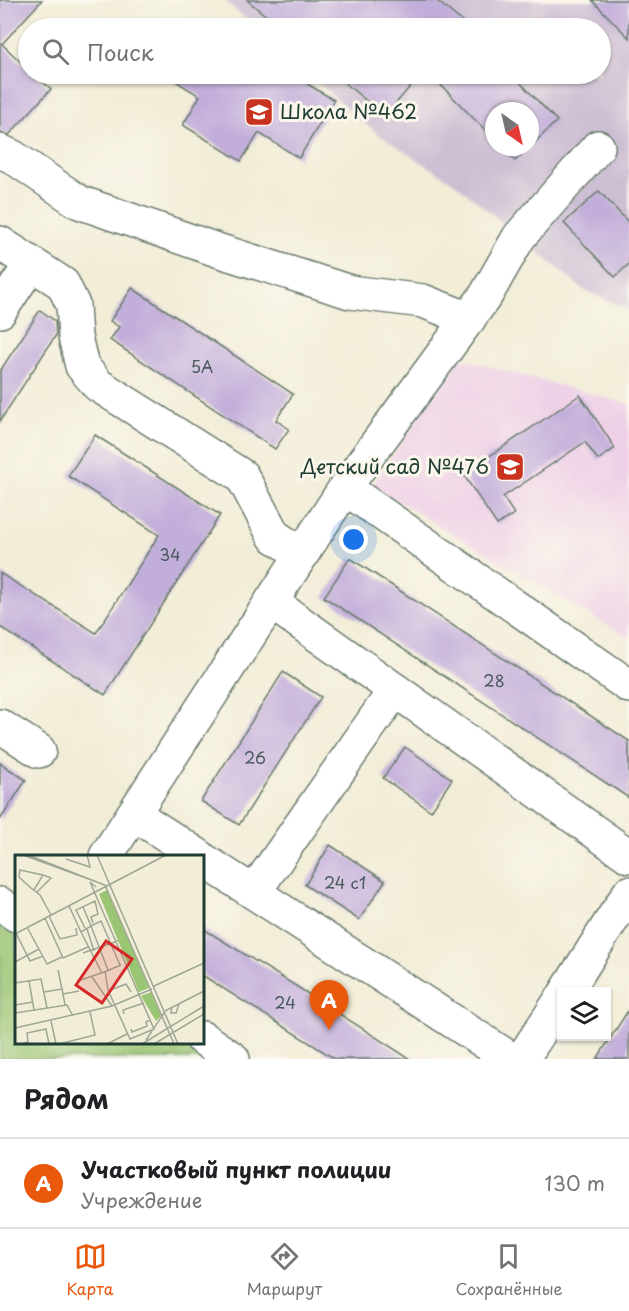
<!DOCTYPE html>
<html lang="ru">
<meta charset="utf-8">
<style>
body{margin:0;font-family:"Playpen Sans",sans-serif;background:#f6f6f6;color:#202124}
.controls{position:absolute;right:18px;bottom:18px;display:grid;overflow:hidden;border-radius:0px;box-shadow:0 2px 4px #0004}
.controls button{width:54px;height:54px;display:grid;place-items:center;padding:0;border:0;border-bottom:2px solid #e0e0e0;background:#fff;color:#202124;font:30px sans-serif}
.compass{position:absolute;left:485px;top:102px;width:54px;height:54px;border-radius:50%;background:#fff;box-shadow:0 2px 4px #0004;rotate:146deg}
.you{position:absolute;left:354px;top:540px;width:21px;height:21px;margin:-15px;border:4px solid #fff;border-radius:50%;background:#1a73e8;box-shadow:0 0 0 9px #1a73e833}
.badge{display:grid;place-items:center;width:39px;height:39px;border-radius:50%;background:#ea580c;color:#fff;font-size:20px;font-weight:700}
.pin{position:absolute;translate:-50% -50px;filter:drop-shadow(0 2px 3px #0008)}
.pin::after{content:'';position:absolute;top:32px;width:21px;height:18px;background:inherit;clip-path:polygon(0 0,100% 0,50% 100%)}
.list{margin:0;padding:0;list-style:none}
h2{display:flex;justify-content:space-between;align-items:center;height:78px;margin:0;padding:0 24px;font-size:26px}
h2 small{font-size:20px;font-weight:400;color:#757577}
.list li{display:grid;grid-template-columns:39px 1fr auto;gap:18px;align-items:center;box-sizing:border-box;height:90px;padding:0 24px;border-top:2px solid #e0e0e0}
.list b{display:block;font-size:22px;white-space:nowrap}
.list p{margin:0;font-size:20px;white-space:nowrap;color:#757577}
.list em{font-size:20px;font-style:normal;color:#757577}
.icon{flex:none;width:33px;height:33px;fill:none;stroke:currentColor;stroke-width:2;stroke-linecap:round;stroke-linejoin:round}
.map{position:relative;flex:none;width:629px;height:1059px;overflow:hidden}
.search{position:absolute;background:#fff;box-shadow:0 2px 4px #0004;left:18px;right:18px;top:18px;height:66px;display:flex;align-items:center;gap:15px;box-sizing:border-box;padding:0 21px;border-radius:33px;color:#757577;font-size:22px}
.sheet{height:168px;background:#fff}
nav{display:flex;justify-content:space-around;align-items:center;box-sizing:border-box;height:84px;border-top:2px solid #e0e0e0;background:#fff;font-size:16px;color:#757577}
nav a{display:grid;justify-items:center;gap:3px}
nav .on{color:#ea580c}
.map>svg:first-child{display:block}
</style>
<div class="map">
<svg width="629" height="1059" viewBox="0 0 629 1059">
<rect width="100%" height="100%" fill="#fbf7ec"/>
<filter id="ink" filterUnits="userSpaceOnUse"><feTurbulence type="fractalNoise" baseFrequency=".0167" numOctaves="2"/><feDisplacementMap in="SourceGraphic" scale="12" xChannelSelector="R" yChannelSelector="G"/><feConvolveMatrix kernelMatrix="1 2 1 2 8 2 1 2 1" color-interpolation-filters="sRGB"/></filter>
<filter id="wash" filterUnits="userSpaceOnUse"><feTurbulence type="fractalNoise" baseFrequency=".008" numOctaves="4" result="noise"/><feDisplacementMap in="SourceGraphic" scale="24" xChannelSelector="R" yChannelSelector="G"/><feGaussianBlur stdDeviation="1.35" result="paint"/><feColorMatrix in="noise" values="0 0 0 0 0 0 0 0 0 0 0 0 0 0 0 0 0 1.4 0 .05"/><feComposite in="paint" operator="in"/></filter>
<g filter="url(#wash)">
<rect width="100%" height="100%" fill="#f2edd7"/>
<path fill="#eed0e7" d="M459,358L629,404V638L372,486Z"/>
<path fill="#ccbed3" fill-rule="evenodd" d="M224,0H629V310L584,290L456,184L376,133L308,74H600V28H257ZM494,111H530V147H494Z"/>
<path fill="#9ac572" stroke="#5c8153" stroke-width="1.5" d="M0,911L16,922V1042L198,1043L223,1059H0Z"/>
<g id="blocks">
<g fill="#c2aeda">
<path d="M0,0H42L2,44L28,69V74H34L51,89L9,135L0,133Z"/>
<path d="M247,0H436L470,28H281Z"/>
<path d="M592,0H629V38Z"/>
<path d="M164,74H291L334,100L299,158L259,133L241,161L183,125L200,96Z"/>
<path d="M334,74H421L385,116Z"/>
<path d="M430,74H512L557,121L530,147V111H494V139Z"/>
<path d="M501,147H530L515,161Z"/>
<path d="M599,191L629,223V264L615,277L564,223Z"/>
<path d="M132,288L293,394L276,420L289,429L275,449L110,340L119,327L110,321Z"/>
<path d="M40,310L55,321L56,335L0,421V371Z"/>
<path d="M580,395L615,448L598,460L585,442L503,497L514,514L497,525L463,474Z"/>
<path d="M95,435L220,515L105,695L0,627V573L96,633L159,535L68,476Z"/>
<path d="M350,558L629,741V798L324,597Z"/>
<path d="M283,672L321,697L239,825L201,801Z"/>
<path d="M405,747L452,779L431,811L383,778Z"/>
<path d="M0,763L26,780L0,820Z"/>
<path d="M330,845L385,881L359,920L305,885Z"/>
<path d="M202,928L299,988L410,1059H335L202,975Z"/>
<path d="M629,1009V1059H597Z"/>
</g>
</g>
</g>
<g filter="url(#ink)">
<use href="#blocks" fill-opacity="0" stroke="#697b6d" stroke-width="1.5"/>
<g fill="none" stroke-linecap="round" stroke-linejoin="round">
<g stroke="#697b6d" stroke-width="36">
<g id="minor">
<path d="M0,151L13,157L79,202L217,250L350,292L423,301L469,319"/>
<path d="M0,243L63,284L73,305L75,337L82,366L98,385L242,476L274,536L302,554"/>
<path d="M0,311L31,264"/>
<path d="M353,476L486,295L519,237L598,147"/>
<path d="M271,602L629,856"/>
<path d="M0,726L39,751"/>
<path d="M134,814L199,856"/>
<path d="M106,856L345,488L629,686"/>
<path d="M202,859L511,1059"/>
<path d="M254,892L395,690"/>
<path d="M0,904L16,915"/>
<path d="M566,992L629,893"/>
<path d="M202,1038L233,1059"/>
<path d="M522,1059L562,998"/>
</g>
</g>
<use href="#minor" stroke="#fff" stroke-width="33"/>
</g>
</g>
<defs>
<g id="school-square" transform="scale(1.5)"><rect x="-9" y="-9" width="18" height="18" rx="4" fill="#c8321e" stroke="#fbf7ec"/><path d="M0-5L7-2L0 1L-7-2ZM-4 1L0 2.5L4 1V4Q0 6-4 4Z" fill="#fff"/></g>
</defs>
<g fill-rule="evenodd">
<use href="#school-square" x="259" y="112"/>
<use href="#school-square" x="510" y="467"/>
</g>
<g text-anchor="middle" stroke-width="6" stroke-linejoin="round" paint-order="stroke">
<g font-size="16" fill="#48595e">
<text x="202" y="373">5А</text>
<text x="170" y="561">34</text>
<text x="494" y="687">28</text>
<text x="255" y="764">26</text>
<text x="345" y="889">24 с1</text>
<text x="285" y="1009">24</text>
</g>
<g font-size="20" fill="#1f3d34" stroke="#fbf7ec" text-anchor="start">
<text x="280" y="119">Школа №462</text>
<text x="489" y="474" text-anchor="end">Детский сад №476</text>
</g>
</g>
<g transform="translate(15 855)">
<rect width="189" height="189" fill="#f2edd7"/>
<path d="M92,35L134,133L124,137L84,39ZM136,137L146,161L141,166L126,141Z" fill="#9ac572"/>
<path fill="none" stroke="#9ea796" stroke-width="1.5" d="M8,0L90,30L159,189M13,0L92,31M82,0L163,189M51,4L75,12L72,0M81,32L75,27L139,174L115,184L93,135L90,116M19,35L28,20L5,15L4,22L16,33L25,40L36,60M22,37L36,23L28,20M54,51L66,77L76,71L93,115M68,52L76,71L86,66L105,110M34,61L45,84L62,80L61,73M30,63L48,103L73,92M12,72L32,109L47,102M70,73L61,55L80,46L83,59L76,62L78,68M72,74L79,96M66,77L87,118L106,110M1,78L15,106L28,101M0,79L151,0M68,98L103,86M0,107L24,94M43,115L48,139M77,122L97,151M66,125L86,118M14,126L19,155M0,128L26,124L32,153M139,131L189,108M93,136L111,129L116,137M29,137L47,134M0,150L18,147M50,150L48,139L64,136M157,152L156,158H161L164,149M150,156L189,136M0,158L52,150L58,161M109,159L108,155L129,148M36,166L41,189M0,173L97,151L137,134M116,174L117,177L132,171L131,167L135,165M131,185L149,158M7,189L13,187L12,178L31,174L34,189M44,189L80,180L75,157M92,189L112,179M127,189L189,151M139,189L189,159"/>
<path fill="#d62828" fill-opacity="0.15" stroke="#d62828" stroke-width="3" d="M91,86L117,104L87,148L61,130Z"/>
<rect width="189" height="189" fill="none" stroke="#1f3d34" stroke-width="3"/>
</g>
</svg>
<div class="controls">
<button><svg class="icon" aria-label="layers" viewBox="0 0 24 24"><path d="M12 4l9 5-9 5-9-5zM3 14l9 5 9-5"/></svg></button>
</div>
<svg class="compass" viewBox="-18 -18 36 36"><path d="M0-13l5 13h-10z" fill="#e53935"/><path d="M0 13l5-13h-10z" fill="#757577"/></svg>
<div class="you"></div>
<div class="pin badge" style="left:329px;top:1030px">A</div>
<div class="search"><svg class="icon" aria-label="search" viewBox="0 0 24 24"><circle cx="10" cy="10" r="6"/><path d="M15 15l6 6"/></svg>Поиск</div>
</div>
<section class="sheet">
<h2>Рядом<small></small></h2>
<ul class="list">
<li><span class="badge">A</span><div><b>Участковый пункт полиции</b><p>Учреждение</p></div><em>130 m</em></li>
</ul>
</section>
<nav>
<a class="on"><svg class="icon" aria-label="map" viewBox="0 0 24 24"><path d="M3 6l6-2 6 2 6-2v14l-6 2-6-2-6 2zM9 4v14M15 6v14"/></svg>Карта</a>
<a><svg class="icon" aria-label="directions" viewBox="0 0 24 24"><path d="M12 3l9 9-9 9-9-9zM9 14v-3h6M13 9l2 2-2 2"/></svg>Маршрут</a>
<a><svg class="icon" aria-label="saved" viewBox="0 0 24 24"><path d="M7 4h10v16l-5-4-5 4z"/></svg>Сохранённые</a>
</nav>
